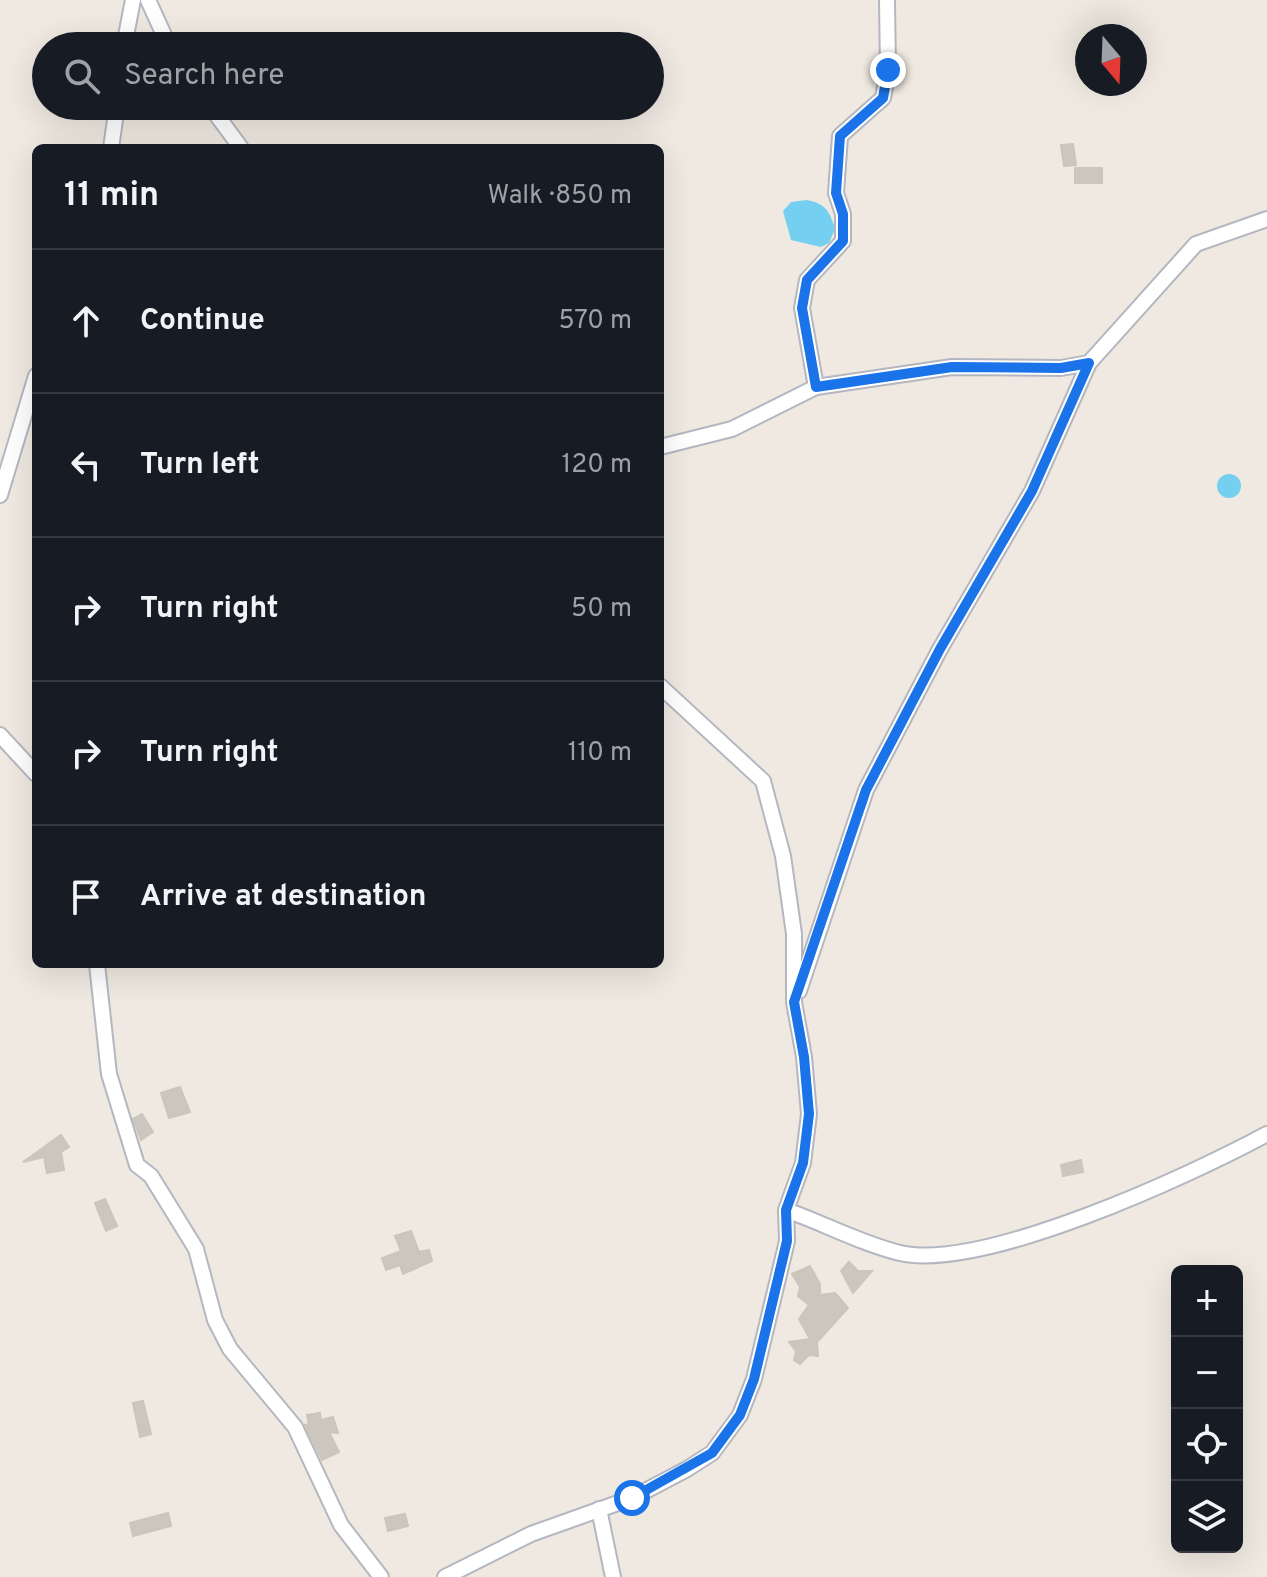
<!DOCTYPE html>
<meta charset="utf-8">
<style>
body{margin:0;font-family:Overpass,sans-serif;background:#20242c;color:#f1f3f6}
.controls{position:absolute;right:24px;bottom:24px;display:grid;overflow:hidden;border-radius:12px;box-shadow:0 8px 32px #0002}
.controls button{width:72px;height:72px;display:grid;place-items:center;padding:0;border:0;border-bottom:2px solid #363941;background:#171b24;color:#f1f3f6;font:40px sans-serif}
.compass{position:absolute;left:1075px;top:24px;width:72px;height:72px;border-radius:50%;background:#171b24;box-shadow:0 8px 32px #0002;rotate:161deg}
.stop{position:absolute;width:24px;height:24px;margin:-18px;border:6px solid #1a73e8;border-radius:50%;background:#fff}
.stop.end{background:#1a73e8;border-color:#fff;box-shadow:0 2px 8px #0008}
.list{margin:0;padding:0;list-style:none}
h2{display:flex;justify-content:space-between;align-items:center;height:104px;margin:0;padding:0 32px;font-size:34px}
h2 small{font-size:26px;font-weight:400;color:#9ea1a6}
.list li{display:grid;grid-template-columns:52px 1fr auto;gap:24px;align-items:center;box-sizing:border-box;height:144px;padding:0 32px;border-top:2px solid #363941}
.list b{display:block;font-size:30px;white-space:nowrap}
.list em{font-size:26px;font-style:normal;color:#9ea1a6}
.icon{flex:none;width:44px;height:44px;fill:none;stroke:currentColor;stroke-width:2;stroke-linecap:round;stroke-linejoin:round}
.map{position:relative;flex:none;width:1267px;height:1577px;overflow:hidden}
.search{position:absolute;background:#171b24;box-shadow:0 8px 32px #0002;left:32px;top:32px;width:632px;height:88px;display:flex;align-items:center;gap:20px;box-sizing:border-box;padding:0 28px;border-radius:44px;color:#9ea1a6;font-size:30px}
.panel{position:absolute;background:#171b24;box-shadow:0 8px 32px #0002;left:32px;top:144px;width:632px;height:824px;border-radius:12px}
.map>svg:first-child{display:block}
</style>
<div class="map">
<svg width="1267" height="1577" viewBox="0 0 1267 1577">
<rect width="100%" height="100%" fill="#efe9e1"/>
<g fill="#75cff0">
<path d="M807,200C825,203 830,212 835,229L829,243L821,247L791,240L783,211L791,202Z"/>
<circle cx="1229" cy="486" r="12"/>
</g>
<g fill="#cbc7bf" stroke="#cbc5ba" stroke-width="2">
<path d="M1073,144L1076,165L1064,166L1061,145Z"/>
<rect x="1075" y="168" width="27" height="15"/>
<path d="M180,1087L190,1112L169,1118L161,1093Z"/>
<path d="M142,1114L153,1132L141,1140L133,1119Z"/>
<path d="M61,1135L69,1147L61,1152L64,1170L47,1173L44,1157L23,1162Z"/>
<path d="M1081,1160L1083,1172L1063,1176L1061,1165Z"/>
<path d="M105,1199L117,1226L106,1231L95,1203Z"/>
<path d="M411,1231L419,1252L429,1250L432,1261L403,1274L400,1265L386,1270L382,1258L401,1251L395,1236Z"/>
<path d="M849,1262L858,1271H872L853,1293L841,1271Z"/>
<path d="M810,1266L820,1284V1295L835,1293L848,1308L817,1342L818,1356L809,1355L800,1364L794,1360L796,1351L789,1342L810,1339L799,1319L809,1305L798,1296L800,1287L792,1274Z"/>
<path d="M143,1401L151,1434L140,1437L133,1403Z"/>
<path d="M320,1413L321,1420L333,1417L338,1433L329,1432L339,1452L322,1460L305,1425L309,1424L307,1415Z"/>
<path d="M168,1513L171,1526L133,1536L130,1523Z"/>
<path d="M405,1514L408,1526L388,1531L385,1518Z"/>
</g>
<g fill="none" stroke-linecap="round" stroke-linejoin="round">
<g stroke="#b4b7c1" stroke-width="18">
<g id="minor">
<path d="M148,0L169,46"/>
<path d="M124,46L133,0"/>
<path d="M210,106L241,148"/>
<path d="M111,148L117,106"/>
<path d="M816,387L802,308L807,280L843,241V214L836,193L840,136L883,98L888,70L887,0"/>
<path d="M660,447L732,429L816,387L952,367L1061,368L1089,363"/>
<path d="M0,495L36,376"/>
<path d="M0,735L36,774"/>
<path d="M97,964L109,1074L137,1165L151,1176L196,1249L215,1320L230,1349L295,1427L341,1525L381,1577"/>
<path d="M799,991L866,790L940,649L1032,491L1089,363L1196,244L1267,219"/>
<path d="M786,1210C823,1223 862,1244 900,1253C982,1272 1191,1175 1267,1134"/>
<path d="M599,1509L613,1577"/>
<path d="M445,1577L531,1534L632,1498L687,1469L712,1453L740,1415L754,1379L787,1241L786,1210L803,1163L809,1114L804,1057L794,1002V934L783,856L763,781L660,686"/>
</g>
</g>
<use href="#minor" stroke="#fff" stroke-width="14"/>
</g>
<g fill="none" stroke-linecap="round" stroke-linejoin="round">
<path stroke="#1a73e8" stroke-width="10" d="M632,1498L712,1453L740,1415L754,1379L787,1241L786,1210L803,1163L809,1114L804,1057L794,1002L866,790L940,649L1032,491L1089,363L1061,368L952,367L816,387L802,308L807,280L843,241V214L836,193L840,136L883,98L888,70"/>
</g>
</svg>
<div class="controls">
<button>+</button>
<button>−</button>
<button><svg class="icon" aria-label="locate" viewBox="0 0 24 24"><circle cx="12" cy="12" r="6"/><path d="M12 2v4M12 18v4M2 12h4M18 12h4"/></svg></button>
<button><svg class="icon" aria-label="layers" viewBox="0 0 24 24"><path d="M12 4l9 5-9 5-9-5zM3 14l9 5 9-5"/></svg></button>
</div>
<svg class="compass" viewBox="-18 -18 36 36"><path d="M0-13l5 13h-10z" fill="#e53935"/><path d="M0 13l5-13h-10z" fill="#9ea1a6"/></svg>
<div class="stop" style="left:632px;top:1498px"></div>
<div class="stop end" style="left:888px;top:70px"></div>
<div class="search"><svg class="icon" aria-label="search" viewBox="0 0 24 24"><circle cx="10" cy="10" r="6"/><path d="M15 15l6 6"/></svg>Search here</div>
<section class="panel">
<h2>11 min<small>Walk · 850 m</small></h2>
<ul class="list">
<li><svg class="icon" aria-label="ahead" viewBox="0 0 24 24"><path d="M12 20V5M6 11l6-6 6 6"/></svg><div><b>Continue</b></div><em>570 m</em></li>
<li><svg class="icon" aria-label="left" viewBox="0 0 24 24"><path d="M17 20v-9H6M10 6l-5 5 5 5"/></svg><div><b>Turn left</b></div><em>120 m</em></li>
<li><svg class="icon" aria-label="right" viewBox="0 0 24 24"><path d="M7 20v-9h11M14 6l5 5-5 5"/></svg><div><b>Turn right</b></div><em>50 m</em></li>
<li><svg class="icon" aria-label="right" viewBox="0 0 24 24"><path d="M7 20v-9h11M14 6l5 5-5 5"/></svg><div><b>Turn right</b></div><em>110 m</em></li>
<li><svg class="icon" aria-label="arrive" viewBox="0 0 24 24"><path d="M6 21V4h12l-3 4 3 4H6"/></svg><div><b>Arrive at destination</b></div></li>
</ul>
</section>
</div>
